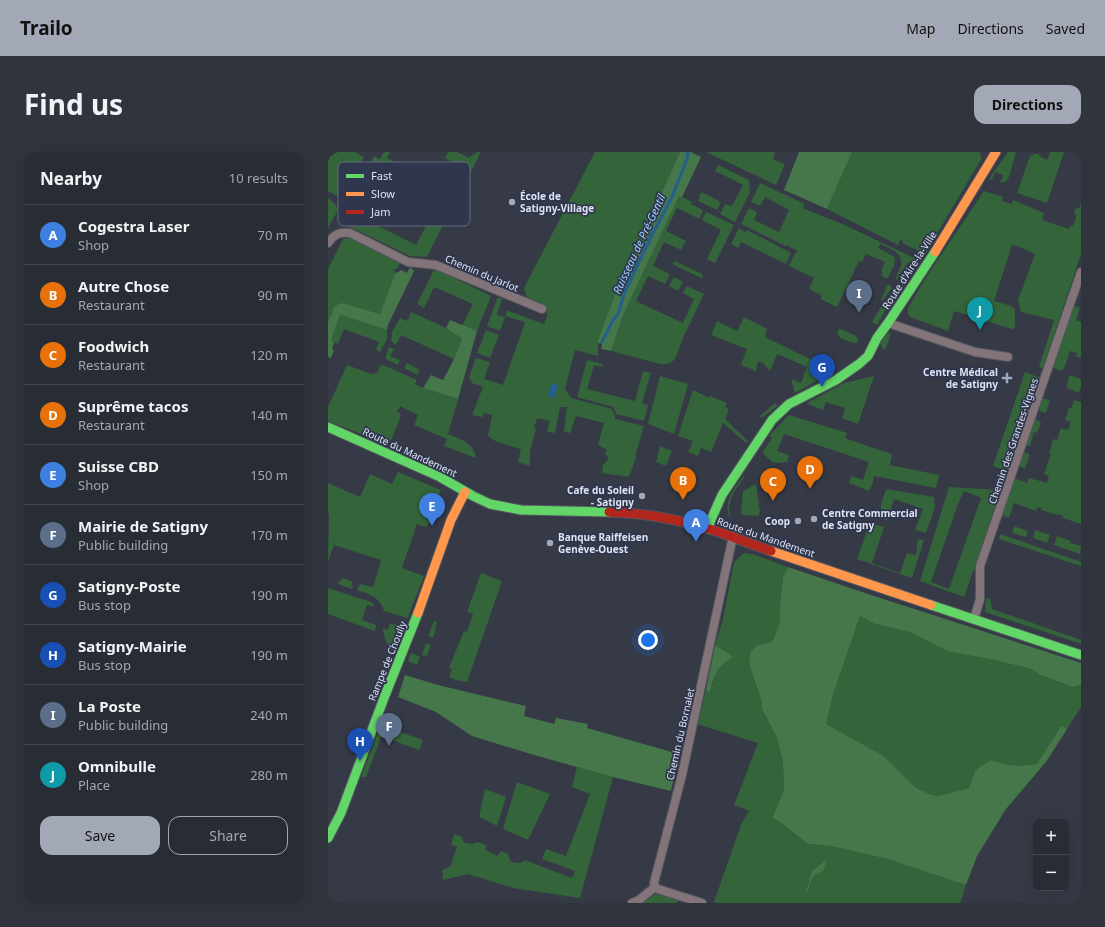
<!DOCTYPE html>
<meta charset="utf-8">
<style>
body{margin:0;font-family:"Noto Sans",sans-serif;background:#30343c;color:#f1f3f6}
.controls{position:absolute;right:12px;bottom:12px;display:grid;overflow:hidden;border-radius:8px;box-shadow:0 4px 16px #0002}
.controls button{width:36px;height:36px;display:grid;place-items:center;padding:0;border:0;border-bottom:1px solid #44484f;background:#282c34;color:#f1f3f6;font:20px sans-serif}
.you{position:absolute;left:320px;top:488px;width:14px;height:14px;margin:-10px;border:3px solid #fff;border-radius:50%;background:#1a73e8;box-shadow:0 0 0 6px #1a73e833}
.badge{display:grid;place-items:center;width:26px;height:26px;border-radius:50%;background:#a3a8b6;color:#fff;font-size:13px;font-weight:700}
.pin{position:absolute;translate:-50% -33px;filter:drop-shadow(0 1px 2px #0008)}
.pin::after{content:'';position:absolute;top:21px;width:14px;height:12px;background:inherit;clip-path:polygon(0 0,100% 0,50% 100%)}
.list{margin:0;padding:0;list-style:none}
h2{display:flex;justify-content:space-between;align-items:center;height:52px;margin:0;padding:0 16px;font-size:17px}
h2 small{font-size:13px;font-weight:400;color:#a5a7ac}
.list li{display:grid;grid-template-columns:26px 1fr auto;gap:12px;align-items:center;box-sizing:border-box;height:60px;padding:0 16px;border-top:1px solid #44484f}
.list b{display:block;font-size:15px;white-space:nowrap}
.list p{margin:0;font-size:13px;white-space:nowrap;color:#a5a7ac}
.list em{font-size:13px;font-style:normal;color:#a5a7ac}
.actions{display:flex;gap:8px;padding:12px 16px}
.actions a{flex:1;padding:9px 0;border:1px solid #a3a8b6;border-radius:12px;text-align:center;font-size:14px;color:#a3a8b6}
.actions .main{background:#a3a8b6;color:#111}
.map{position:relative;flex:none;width:753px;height:751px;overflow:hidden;border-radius:12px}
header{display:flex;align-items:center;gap:24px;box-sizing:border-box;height:56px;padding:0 20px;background:#a3a8b6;color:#111}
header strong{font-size:19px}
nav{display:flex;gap:22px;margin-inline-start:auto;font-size:14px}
.intro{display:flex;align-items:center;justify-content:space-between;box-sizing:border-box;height:96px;padding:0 24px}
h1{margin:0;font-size:28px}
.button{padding:10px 18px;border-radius:12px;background:#a3a8b6;color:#111;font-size:14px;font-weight:700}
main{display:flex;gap:24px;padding:0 24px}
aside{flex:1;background:#282c34;border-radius:12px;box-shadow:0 4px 16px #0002}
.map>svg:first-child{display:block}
</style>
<header>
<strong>Trailo</strong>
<nav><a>Map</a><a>Directions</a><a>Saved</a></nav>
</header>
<div class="intro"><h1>Find us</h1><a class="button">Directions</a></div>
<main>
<aside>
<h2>Nearby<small>10 results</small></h2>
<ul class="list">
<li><span class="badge" style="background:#3f7fe0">A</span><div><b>Cogestra Laser</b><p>Shop</p></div><em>70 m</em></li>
<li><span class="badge" style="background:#e8710a">B</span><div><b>Autre Chose</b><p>Restaurant</p></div><em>90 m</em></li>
<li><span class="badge" style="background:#e8710a">C</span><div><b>Foodwich</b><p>Restaurant</p></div><em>120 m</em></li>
<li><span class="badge" style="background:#e8710a">D</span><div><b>Suprême tacos</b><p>Restaurant</p></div><em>140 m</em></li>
<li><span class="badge" style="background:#3f7fe0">E</span><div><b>Suisse CBD</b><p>Shop</p></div><em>150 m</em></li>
<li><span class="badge" style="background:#5c6f8a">F</span><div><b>Mairie de Satigny</b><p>Public building</p></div><em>170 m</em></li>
<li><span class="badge" style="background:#1a4fb4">G</span><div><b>Satigny-Poste</b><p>Bus stop</p></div><em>190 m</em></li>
<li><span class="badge" style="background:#1a4fb4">H</span><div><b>Satigny-Mairie</b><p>Bus stop</p></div><em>190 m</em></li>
<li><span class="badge" style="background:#5c6f8a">I</span><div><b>La Poste</b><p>Public building</p></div><em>240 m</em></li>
<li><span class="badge" style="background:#0f9aa8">J</span><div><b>Omnibulle</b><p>Place</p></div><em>280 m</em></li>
</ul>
<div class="actions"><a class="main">Save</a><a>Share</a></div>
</aside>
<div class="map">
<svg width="753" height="751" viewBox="0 0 753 751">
<rect width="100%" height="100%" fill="#363a46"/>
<g fill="#34643a" fill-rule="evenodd">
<path d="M0,0H27L36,5L16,45L13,46L0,39Z"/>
<path d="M56,0H62L59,6L117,35L129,12L117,6L120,0H129L141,6L149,0H153L123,59L120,60L41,19L40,16L46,4L52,7Z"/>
<path d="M267,0H352L284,150L270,188V204L247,198L237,237L243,246L284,257L287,264V267L316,274L307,305L308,306L301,325L274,321L275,313L281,306L277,302L279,298L270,293L276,271L248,264L242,281L236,280L239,255H232L227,281L219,280L222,269L209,266L206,276L208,277L202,299V314L190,310L193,297L169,290L160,284L164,263L156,261L155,265L144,263L155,235L144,231L141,225L148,206L162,210L156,227L175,233L197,170L177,164L180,158L183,160L216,172L219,164L218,155L199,145L196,137L198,132Z"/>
<path d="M378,0H446L447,1L445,7L457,12L448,33Z"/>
<path d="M524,0H651L654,6L598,100L594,98L593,100L574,91L575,89L572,88L570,93L499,57Z"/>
<path d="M680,0H688L681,25L677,30L672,31L675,23L667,20L664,28L661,27Z"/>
<path d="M722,0H736L719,51L689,41L702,4L706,2H711V4L719,8Z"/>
<path d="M390,13L421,28L422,40L407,70L392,62L397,52L404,54L415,33L387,19Z"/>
<path d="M38,27L58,37L53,47L41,41L30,64L88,93L100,70L87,64L92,53L112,63L116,64L118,67L99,105L82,104L16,72Z"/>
<path d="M432,31L477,52L475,56L519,74L588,107L590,111L586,109L585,113L580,110L568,129C568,124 570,121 572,116C578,102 562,96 552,92L550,96L565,104L567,106L566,114L559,127L553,123L555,120L553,119L557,110L538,102L534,110L531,109L509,155L493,147V143L481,137L486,126L461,114L466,103L470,99L458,93L457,94L413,72L421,56L429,60L426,68L451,80L461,58L437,45L432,54L423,50Z"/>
<path d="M656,39L675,45L674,49L684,52L685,48L716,61L714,68L741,77L743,73L745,74L749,63L746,62L748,56L751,57L753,52V102L715,216L711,215L726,168L693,160L690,148L707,102L692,95L684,93L666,149L683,154L687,157V176L684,177L626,159L620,179L582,165L580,162V156L599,124Z"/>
<path d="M373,40L393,50L389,58L370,49Z"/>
<path d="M351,43L364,50L363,52L375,58L371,67L349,56L338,79L358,89L353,98L336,90L325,114L342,122L337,132L320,124L308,149L355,171L366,147L355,141L359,134L376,142L356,184L347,207C342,212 338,212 332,212L283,199L296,161Z"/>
<path d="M0,46L8,53L10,58L0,76Z"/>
<path d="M378,60L406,73L387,111L379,107L393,78L374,68Z"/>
<path d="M411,76L417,80L419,78L463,101L458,112L413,90L410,96L403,92Z"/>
<path d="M19,86L24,87L72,111L70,116L65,118L68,120L52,162L15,151C9,156 2,162 0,170V117L15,87Z"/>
<path d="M347,109L374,122L375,125L373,126L346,113L345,111Z"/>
<path d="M108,117L163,144L149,179L134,174L145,152L106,135L96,156L89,152L106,118Z"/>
<path d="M346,125L355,130L350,139L341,134Z"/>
<path d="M559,133H562L564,136L554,149L553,148Z"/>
<path d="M171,146H174L169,163L177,165L172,179L159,174L169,147Z"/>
<path d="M555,151L560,154L549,173L544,170Z"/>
<path d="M745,153L752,156L748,168L753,170V206L748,204L749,201L742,199L737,214L734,219L724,215L740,173Z"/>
<path d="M83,160L118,176L134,185L126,207L73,183L68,193L63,189L64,180L72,166L79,169Z"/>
<path d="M12,163L59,178V187L52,200L48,198L51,190L16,177L10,192L3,189Z"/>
<path d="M416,165L439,177L437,185L506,219L467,241L463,227L473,231L479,215L449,202L442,219L435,211L430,209L428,219L413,213L419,197L383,183L389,169L409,179Z"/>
<path d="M511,177H513L528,184L530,188L529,191H525L512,186L509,181Z"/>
<path d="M158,178L171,183L162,206L149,201Z"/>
<path d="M563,181L557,198L555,197L552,191L558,182Z"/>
<path d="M61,195L66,197L62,204L72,208L70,213L58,207V203Z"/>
<path d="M259,208L275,212L274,215L266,213L259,237L307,249L315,219L323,221L314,251L320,253L316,269L288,262L285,255L249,245Z"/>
<path d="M79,211L92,218L89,223L76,216Z"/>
<path d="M19,213L43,222L49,221L52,214L55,213L89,228L87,232L95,236L130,247L120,282C134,288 145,290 148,306L116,294L119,287L86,273L90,263L72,254L69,260L72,261V263L73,264L61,293L0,269V255Z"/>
<path d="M697,220L712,226L679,319L665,314Z"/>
<path d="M741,223L753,227V234L751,241L739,236Z"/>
<path d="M332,224L360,232L346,282L320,272Z"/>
<path d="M546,224L530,272L514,266L517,256L498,250L495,258L485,254L479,251L516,231Z"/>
<path d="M365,238L381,246L382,244L399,251L397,255L401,257L397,267L420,289L418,291L395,271L383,300L373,296L370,304L360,300L365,289L350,284Z"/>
<path d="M714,246L722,248L718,261L711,259Z"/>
<path d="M746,248L753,250V372L735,366V364L731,362L730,363L713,358V356L710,355L708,359L686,351L681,366L674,363L687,326L699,331L701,326L719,331L721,324L716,322L723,302L721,301L725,287L729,288L733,276L740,278L743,270L737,268L741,256H743Z"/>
<path d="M447,251L449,254L434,266L432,264Z"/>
<path d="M461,263L519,281L517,286L542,295L564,302L562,313L611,323L608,336L546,324L545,330L541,339L521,331L523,324L535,328L541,310L456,282L449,299L461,303L459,310L446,311L434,301L444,286L441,284Z"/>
<path d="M707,267L713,270L709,281L706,280L702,294L698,293Z"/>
<path d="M332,294L344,299L338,314L328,310Z"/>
<path d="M695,300L702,302L697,316L691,314Z"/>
<path d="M70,320L113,338L99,375L89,372L74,416L96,424L80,465L79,466L56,459C52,445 41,442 29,438L32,432L45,435L53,408L6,393L0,409L1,362L0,361V331L32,345L42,322L64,332Z"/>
<path d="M416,323L417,324C408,338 398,347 402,365H401C396,346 406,338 416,323Z"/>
<path d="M428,332L432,360L430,364L413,363L415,339Z"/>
<path d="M621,335L672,338L646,419H645L636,445L592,429ZM636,339L653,346L621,437L603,430L630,352Z"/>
<path d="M558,337L606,345L607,355L598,381L587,378L595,357L566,347L559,368L553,366V352Z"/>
<path d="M542,371L556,375L544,411L572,421L579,401L588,403L590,387L596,388L584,426L529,407Z"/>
<path d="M686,374L700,379L698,385L684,381Z"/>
<path d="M707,378L722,383L719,391L705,386Z"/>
<path d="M672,382L753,410V414L671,387Z"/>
<path d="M729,384L743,389L742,391L753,394L752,402L726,393Z"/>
<path d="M416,401L424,402L460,415L455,425L452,453V470L444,490L429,493L422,500L421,512L434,552V557L449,586L455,611L456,638L444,666L449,668L480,692L503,694L559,707L638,733L632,751H390L386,750L413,673L421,659L406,653L430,591L369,572L378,538L382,541L388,521L395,513L404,505L387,494L395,467L406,411L410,406ZM499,707L496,718H487L479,741L478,739L484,719Z"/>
<path d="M153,421L174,429L139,530L128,528L121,525L124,517L121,516L136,479L139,480L145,462L139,460Z"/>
<path d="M14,426L25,430L23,434L25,435L24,437L10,432L11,429H13Z"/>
<path d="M0,436L43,450L47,455L39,453L34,468L48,473L47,479L0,462Z"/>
<path d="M658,446L662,447L664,457L753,488V492L657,460Z"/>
<path d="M532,464L547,472L582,480L605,492L682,512L701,516L713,523L744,535L753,533V555L739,577L733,574L709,612C692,614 680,615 664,608L645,622L641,636L610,644L601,642L587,635L556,604L498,572L505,543Z"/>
<path d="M106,469L109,470L107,476L108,477L105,486L100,484Z"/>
<path d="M62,471L66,473L67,472L76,476L67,501C59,493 56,488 55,476L60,478Z"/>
<path d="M98,491L103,493L99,504L94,503Z"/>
<path d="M83,501L92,505L89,513L80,509Z"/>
<path d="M53,573L56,574C52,591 44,608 38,625H33Z"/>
<path d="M61,576L95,588L91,598L58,586Z"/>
<path d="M249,615L285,625L252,746L185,736L140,722L115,728L114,718L122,715L129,695L123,693L126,682L133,684L136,691L144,692L149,690L158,693V698L169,704L173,699L180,702L183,710L192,711L197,708L244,726L247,719L214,707L218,697L238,704L262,642L244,635Z"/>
<path d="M189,630L222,642L200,688L175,677Z"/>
<path d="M157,637L178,645L169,674L151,665Z"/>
<path d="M331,740L350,747L349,751H314Z"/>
</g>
<g fill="#45774a">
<path d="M352,0H363L373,5L354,45L351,44L296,161L283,199L273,197L274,192L270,191V188L284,150Z"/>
<path d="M471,0H524L499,57L456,38Z"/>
<path d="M82,115L86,119L60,173L59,178L12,163L3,189L6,190L4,197L6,198L3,206L0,205V170C1,164 6,162 5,156L11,152L15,151L52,162L67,122L73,118L79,121Z"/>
<path d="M122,168L149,179L130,247L95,236L103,223L115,228L126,207L134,186L118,176Z"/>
<path d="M460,415L540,442L753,511V533L744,535L713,523L701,516L682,512L662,507L620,499L605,492L582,480L547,472L532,464L505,543L498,572L556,604L587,635L601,642L610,644L641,636C646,619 647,616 664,608C680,615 692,614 709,612L733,574L739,577L718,610L678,657L649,704L638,733L559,707L503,694L480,692L449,668L444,666L456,638L455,611L449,586L434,557V551L421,512L422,500L429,493L444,490L452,470V453L455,425Z"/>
<path d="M387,493L405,505C388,517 387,521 382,541L378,538Z"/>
<path d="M77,523L110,533L198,554L196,564L226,572L228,566L260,572L259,576L351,602L343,639L285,625L206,603L144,584L108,560L70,545Z"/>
<path d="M499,707L496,718L485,724L479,741L478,739L484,719Z"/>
</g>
<path fill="#24608f" d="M224,231L230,233L227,244L223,246L220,242Z"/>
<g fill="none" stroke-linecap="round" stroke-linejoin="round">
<path stroke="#24608f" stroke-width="3" d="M274,190L285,168L290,162L296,142L323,85L344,45L359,7L360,0"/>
<g stroke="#535660" stroke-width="10">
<g id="street">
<path d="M0,91C7,82 10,80 22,81L80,110L108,113L214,157"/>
<path d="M560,171L647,200L680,205"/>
<path d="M646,467L652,447V414L753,120"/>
<path d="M327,735L326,731L354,623L405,384"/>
<path d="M327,735L330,737L374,751"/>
<path d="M304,751L311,748L327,735"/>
</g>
</g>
<g stroke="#535660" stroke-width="11">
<g id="fast">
<path d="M0,275L112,325L145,344L162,352L193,358L281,360"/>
<path d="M381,377L382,370L394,343L444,268L461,252L508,228L531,212L540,204L549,186L560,171L607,100"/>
<path d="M603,453L753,503"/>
<path d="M0,686L13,661L56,546L90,461"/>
</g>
</g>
<g stroke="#535660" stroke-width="11">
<g id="slow">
<path d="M607,100L668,0"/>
<path d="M443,399L603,453"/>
<path d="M90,461L123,368L137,340"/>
</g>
</g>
<g stroke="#535660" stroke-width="11">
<path id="jam" d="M281,360C319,361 358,369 394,381C410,387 426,393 443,399"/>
</g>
<use href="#street" stroke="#837479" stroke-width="8"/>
<use href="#fast" stroke="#63d668" stroke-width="9"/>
<use href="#slow" stroke="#ff974d" stroke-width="9"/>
<use href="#jam" stroke="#b3261e" stroke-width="9"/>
</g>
<g fill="#a3a8b6" stroke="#2f364d" stroke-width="1.5">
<circle cx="184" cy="50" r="4"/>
<path d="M677 220h4v4h4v4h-4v4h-4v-4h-4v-4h4z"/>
<circle cx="314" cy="344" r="4"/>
<circle cx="486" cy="367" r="4"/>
<circle cx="470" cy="369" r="4"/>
<circle cx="222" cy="391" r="4"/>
</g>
<g text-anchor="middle" stroke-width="3.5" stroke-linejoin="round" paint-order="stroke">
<g font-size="10" font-weight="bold" fill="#dee3f2" stroke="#2f364d" text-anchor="start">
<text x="192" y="48">École de<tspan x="192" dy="12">Satigny-Village</tspan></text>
<text x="670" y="224" text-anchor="end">Centre Médical<tspan x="670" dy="12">de Satigny</tspan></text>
<text x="306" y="342" text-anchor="end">Cafe du Soleil<tspan x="306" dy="12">- Satigny</tspan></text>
<text x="494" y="365">Centre Commercial<tspan x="494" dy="12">de Satigny</tspan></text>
<text x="462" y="373" text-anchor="end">Coop</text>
<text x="230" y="389">Banque Raiffeisen<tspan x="230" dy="12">Genève-Ouest</tspan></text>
</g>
<g font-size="10" fill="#dee3f2" stroke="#2f364d">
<text transform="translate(581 118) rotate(-57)" y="4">Route d'Aire-la-Ville</text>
<text transform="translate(154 121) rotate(23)" y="4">Chemin du Jarlot</text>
<text transform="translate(685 289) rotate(-71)" y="4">Chemin des Grandes-Vignes</text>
<text transform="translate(82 300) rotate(25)" y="4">Route du Mandement</text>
<text transform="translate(438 385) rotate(19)" y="4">Route du Mandement</text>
<text transform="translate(59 509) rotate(-68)" y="4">Rampe de Choully</text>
<text transform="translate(352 582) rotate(-77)" y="4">Chemin du Bornalet</text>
</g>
<g font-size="11" font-style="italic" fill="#a0d2fe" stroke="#2f364d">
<text transform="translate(311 92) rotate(-65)" y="4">Ruisseau de Pré-Gentil</text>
</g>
</g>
<rect x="10" y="10" width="132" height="64" rx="6" fill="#2f364d" stroke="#646a7f" stroke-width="1"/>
<rect x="18" y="22" width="18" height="4" fill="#63d668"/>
<rect x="18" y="40" width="18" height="4" fill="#ff974d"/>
<rect x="18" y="58" width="18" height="4" fill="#b3261e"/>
<g font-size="11" fill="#dee3f2">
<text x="43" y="28">Fast</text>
<text x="43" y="46">Slow</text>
<text x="43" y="64">Jam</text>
</g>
</svg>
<div class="controls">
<button>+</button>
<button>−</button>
</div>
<div class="you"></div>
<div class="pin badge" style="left:368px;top:390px;background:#3f7fe0">A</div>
<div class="pin badge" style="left:355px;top:348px;background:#e8710a">B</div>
<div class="pin badge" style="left:445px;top:349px;background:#e8710a">C</div>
<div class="pin badge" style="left:482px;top:337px;background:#e8710a">D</div>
<div class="pin badge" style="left:104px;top:374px;background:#3f7fe0">E</div>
<div class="pin badge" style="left:61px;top:594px;background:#5c6f8a">F</div>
<div class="pin badge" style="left:494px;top:235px;background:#1a4fb4">G</div>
<div class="pin badge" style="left:32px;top:609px;background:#1a4fb4">H</div>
<div class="pin badge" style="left:531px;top:161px;background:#5c6f8a">I</div>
<div class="pin badge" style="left:652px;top:178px;background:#0f9aa8">J</div>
</div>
</main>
